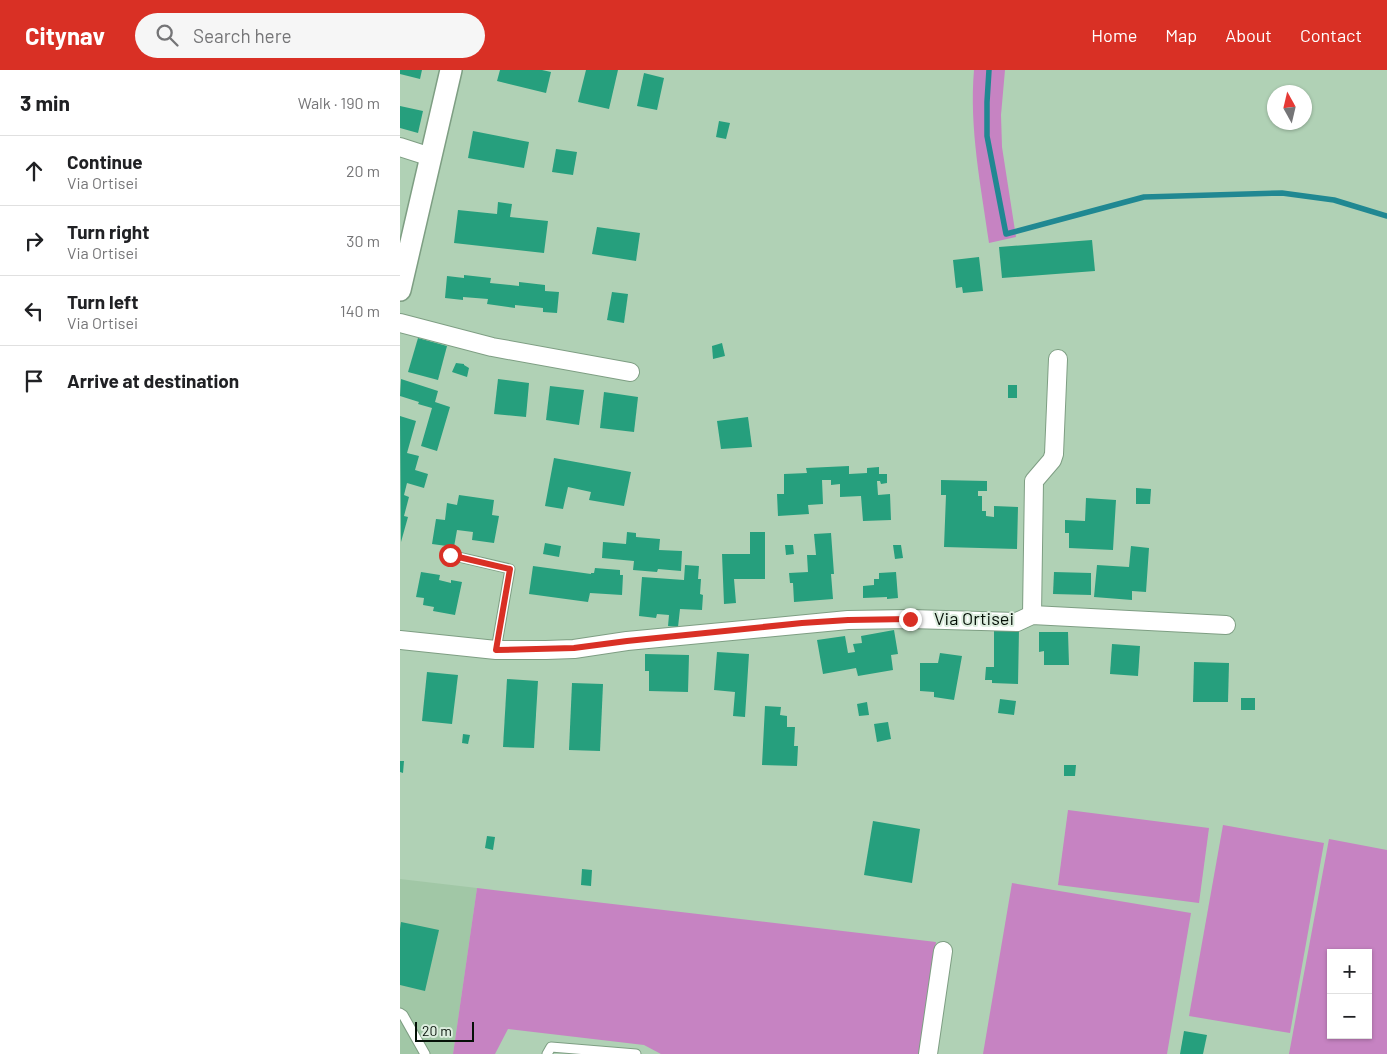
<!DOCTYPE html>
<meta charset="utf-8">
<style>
body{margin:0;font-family:Barlow,sans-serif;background:#f6f6f6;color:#202124}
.controls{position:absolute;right:15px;bottom:15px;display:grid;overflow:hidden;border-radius:0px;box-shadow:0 1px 4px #0004}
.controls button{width:45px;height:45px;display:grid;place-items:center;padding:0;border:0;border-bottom:1px solid #e0e0e0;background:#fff;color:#202124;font:25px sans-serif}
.compass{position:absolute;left:867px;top:15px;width:45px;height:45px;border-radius:50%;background:#fff;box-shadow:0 1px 4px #0004;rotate:352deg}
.scale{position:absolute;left:15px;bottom:12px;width:59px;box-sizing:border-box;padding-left:5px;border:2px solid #051007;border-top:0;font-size:14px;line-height:18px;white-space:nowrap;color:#051007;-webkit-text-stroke:4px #dcedde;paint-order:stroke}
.stop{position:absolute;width:15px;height:15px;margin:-11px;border:4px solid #d93025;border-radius:50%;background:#fff}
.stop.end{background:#d93025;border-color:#fff;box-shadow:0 1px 5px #0008}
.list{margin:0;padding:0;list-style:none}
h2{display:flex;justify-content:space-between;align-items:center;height:65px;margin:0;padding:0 20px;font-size:21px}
h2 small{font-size:16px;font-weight:400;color:#757577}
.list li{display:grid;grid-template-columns:32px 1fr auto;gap:15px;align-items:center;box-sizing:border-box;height:70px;padding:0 20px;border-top:1px solid #e0e0e0}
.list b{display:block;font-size:19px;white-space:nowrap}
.list p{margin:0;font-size:16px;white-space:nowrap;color:#757577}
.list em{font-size:16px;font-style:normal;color:#757577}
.icon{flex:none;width:28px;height:28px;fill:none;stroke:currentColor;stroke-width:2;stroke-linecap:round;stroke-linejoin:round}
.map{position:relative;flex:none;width:987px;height:984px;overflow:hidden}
header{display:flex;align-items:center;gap:30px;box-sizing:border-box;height:70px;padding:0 25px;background:#d93025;color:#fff}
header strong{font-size:24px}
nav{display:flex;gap:28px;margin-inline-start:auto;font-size:18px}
.search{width:350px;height:45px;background:#f6f6f6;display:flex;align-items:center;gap:12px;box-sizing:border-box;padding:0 18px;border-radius:28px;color:#757577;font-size:19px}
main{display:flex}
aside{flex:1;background:#fff}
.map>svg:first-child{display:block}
</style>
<header>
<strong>Citynav</strong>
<div class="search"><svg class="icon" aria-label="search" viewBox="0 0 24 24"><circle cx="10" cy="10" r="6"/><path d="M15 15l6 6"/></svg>Search here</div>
<nav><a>Home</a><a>Map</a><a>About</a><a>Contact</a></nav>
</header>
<main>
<aside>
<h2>3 min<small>Walk · 190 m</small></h2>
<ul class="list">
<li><svg class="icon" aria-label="ahead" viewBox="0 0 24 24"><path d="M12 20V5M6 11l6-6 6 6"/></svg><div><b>Continue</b><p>Via Ortisei</p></div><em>20 m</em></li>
<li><svg class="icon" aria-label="right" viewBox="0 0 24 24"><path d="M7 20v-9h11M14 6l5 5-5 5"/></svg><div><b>Turn right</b><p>Via Ortisei</p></div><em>30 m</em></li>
<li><svg class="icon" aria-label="left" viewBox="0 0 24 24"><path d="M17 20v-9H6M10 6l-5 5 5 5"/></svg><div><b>Turn left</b><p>Via Ortisei</p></div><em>140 m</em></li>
<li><svg class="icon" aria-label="arrive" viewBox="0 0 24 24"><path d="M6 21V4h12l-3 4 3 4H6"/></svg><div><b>Arrive at destination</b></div></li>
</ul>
</aside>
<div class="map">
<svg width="987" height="984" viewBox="0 0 987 984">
<rect width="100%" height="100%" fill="#b0d1b5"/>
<path fill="#a1c7a6" d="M0,809L77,818L53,984H0Z"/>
<g fill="#c683c2" fill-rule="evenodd">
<path d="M574,0H605L601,45L602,77L616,167L589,173C581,116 569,58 574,0Z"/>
<path d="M668,740L809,758L799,833L658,815Z"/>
<path d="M823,755L924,773L890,963L789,946Z"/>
<path d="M929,769L987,780V984H889ZM931,883H968V965H931Z"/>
<path d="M612,813L791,843L767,984H583Z"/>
<path d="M77,818L536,872L520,984H261L244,975L108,959L95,984H53Z"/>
</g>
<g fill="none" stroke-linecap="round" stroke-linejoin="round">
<path stroke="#208892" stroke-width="5.5" d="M589,0L587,32V66L606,164L744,127L882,123L934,130L987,146"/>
</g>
<g fill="#269f7d">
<path d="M0,0H22L20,9L0,4Z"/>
<path d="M100,0H142L151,2L146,23L97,11Z"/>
<path d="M186,0H218L209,39L178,32Z"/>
<path d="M244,3L264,8L257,40L237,36Z"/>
<path d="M0,36L23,41L18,63L0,58Z"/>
<path d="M319,51L330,53L326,69L316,67Z"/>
<path d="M73,61L129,72L124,98L68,88Z"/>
<path d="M156,79L177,82L173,105L152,102Z"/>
<path d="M98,132L112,134L110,147L148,151L144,183L54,173L58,140L97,144Z"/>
<path d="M197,157L240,163L236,191L192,184Z"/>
<path d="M692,170L695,201L602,208L599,177Z"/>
<path d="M579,187L583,221L563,223L562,217L556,218L553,190Z"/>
<path d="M64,205L91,208L90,213L119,216V212L145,215V221L159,222L157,243L143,242V238L115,235V238L87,234L88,229L63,227V230L45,228L47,206L64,208Z"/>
<path d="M212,222L228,224L224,253L207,250Z"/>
<path d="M18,268L47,276L38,310L8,302Z"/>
<path d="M322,273L325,286L313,289L312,276Z"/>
<path d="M56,293L64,294V295L69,298L67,307L52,302Z"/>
<path d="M1,309L38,321L35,332L50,337L37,381L21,376L32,338L18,334L19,332L0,326Z"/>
<path d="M98,309L129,313L126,347L94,344Z"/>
<rect x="608" y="315" width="9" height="13"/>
<path d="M150,316L184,320L179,355L146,350Z"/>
<path d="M204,322L238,327L234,362L200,358Z"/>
<path d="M0,346L16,351L7,383L19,386L15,400L28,404L24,418L7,413L4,425L9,427L4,446L8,447L1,472Z"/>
<path d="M348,347L352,377L321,379L317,351Z"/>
<path d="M154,388L231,402L224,436L189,430L191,422L168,417L163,439L145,436Z"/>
<path d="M449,396V404L467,403V398L479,397V404H487V413L481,414L480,411H477L478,425L490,424L491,450L463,451L461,426L440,427V414L431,415V410H422L423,434L408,435L409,444L378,446L377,424H384V404L407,403L406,398Z"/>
<path d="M541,410L587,411V421H578V426H582V441H586V446L594,447V436L618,437L617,479L544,477L546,425H541Z"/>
<path d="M736,418L751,419L750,434H736Z"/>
<path d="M59,425L94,430L92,445L99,446L94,473L72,470L73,462L57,460L54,477L32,474L36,449L45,450L47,433L57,435Z"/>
<path d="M686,428L716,430L713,480L669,478V463H665V450L685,451Z"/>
<path d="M227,462L236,463V467L260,469L259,480L282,481L281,501L258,499L257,502L233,500L234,491L202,488L203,472L226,474Z"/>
<path d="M350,462H365V509H334L336,533L324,534L322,484H350Z"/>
<path d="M431,463L434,504H431L433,529L394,532L393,513H390L389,503L408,502L407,485H416L414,464Z"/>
<path d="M145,473L161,476L159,487L143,484Z"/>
<path d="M385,475H393L394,484L386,485Z"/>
<path d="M493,475H501L503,488L495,489Z"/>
<path d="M731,476L749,478L746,522L732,521V530L694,527L697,495L729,497Z"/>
<path d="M285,495L299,496L298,509H301L300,524L303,525L302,540L280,539L278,557L268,556L269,545L257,544L256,548L239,546L242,507L284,510Z"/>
<path d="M133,496L191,504V503H194L195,498L220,500V505H223L222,525L190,523L188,532L129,524Z"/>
<path d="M21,502L40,505L39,510L51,513V510L62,512L55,545L33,541L34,537L23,535L24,528L16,527Z"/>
<path d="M496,502L498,528L487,529V527L463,528V516L474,515V509H479V503Z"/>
<path d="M654,502L691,503V525L653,524Z"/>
<path d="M608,559H619L618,614L592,613V610H585L586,597H594V560L608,561Z"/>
<path d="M494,560L498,584L491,585L493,600L458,606L456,598L423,604L417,570L445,566L448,583L455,582L453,574L462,573L461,566Z"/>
<path d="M639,562H668L669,595H644V581L639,582Z"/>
<path d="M712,574L740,576L738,606L710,604Z"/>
<path d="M317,582L349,584L345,647L333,646L335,622L314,620Z"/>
<path d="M540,583L562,586L554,630L534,627V622L520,621V593H538Z"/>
<path d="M245,584L289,585L288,622L249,621V601H245Z"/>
<path d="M794,592L829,593L828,632H793Z"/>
<path d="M27,602L58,605L52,654L22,651Z"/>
<path d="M107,609L138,611L134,678L103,677Z"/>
<path d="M172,613L203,614L200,681L169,680Z"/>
<rect x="841" y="628" width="14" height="12"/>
<path d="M600,629L616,631L614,645L598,643Z"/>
<path d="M467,632L469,645L459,646L457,634Z"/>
<path d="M365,636L381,637L380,645L387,646V657H395L394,676H398L397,696L362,695Z"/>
<path d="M488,652L491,669L477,672L474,654Z"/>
<path d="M63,664L70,665L68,674L62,673Z"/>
<path d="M0,691H4L3,703L0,702Z"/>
<path d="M664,695H676L675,706H664Z"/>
<path d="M473,751L520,759L512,813L464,805Z"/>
<path d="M87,766L95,767L93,780L85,778Z"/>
<path d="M182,799L192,800L191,816L181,815Z"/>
<path d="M1,852L39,860L25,921L0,915V859Z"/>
<path d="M784,961L807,965L803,984H780Z"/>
</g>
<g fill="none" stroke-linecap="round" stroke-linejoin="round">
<g stroke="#7e9e83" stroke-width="11">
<g id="service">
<path d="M50,485L110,499L96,580"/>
<path d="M0,943L3,945L25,984"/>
<path d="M147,984L151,977L236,984"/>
</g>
</g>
<g stroke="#7e9e83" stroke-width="20">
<g id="minor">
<path d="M0,77L31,87"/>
<path d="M0,253L92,277L230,302"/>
<path d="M632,545L634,411L652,390L654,384L658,289"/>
<path d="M0,570L96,580H146L174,579L227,571L448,550L510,549L617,552L632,545L826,555"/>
<path d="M528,984L543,881"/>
</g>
</g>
<g stroke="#7e9e83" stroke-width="24">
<path id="tertiary" d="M0,220L51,0"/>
</g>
<use href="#service" stroke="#fff" stroke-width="9"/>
<use href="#minor" stroke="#fff" stroke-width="18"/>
<use href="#tertiary" stroke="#fff" stroke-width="21"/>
</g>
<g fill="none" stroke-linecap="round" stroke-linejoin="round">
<path stroke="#d93025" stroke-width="6" d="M50,485L110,499L96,580L174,578L227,571L402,553L448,550L510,549"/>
</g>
<g text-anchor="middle" stroke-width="4" stroke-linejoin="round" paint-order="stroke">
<g font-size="18" fill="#051007" stroke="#dcedde">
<text x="574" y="555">Via Ortisei</text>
</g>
</g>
</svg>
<div class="controls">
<button>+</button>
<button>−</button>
</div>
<svg class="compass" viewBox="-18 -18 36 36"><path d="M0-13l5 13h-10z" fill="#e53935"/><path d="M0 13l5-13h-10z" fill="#757577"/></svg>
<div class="scale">20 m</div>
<div class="stop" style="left:50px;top:485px"></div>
<div class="stop end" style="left:510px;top:549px"></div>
</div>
</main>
